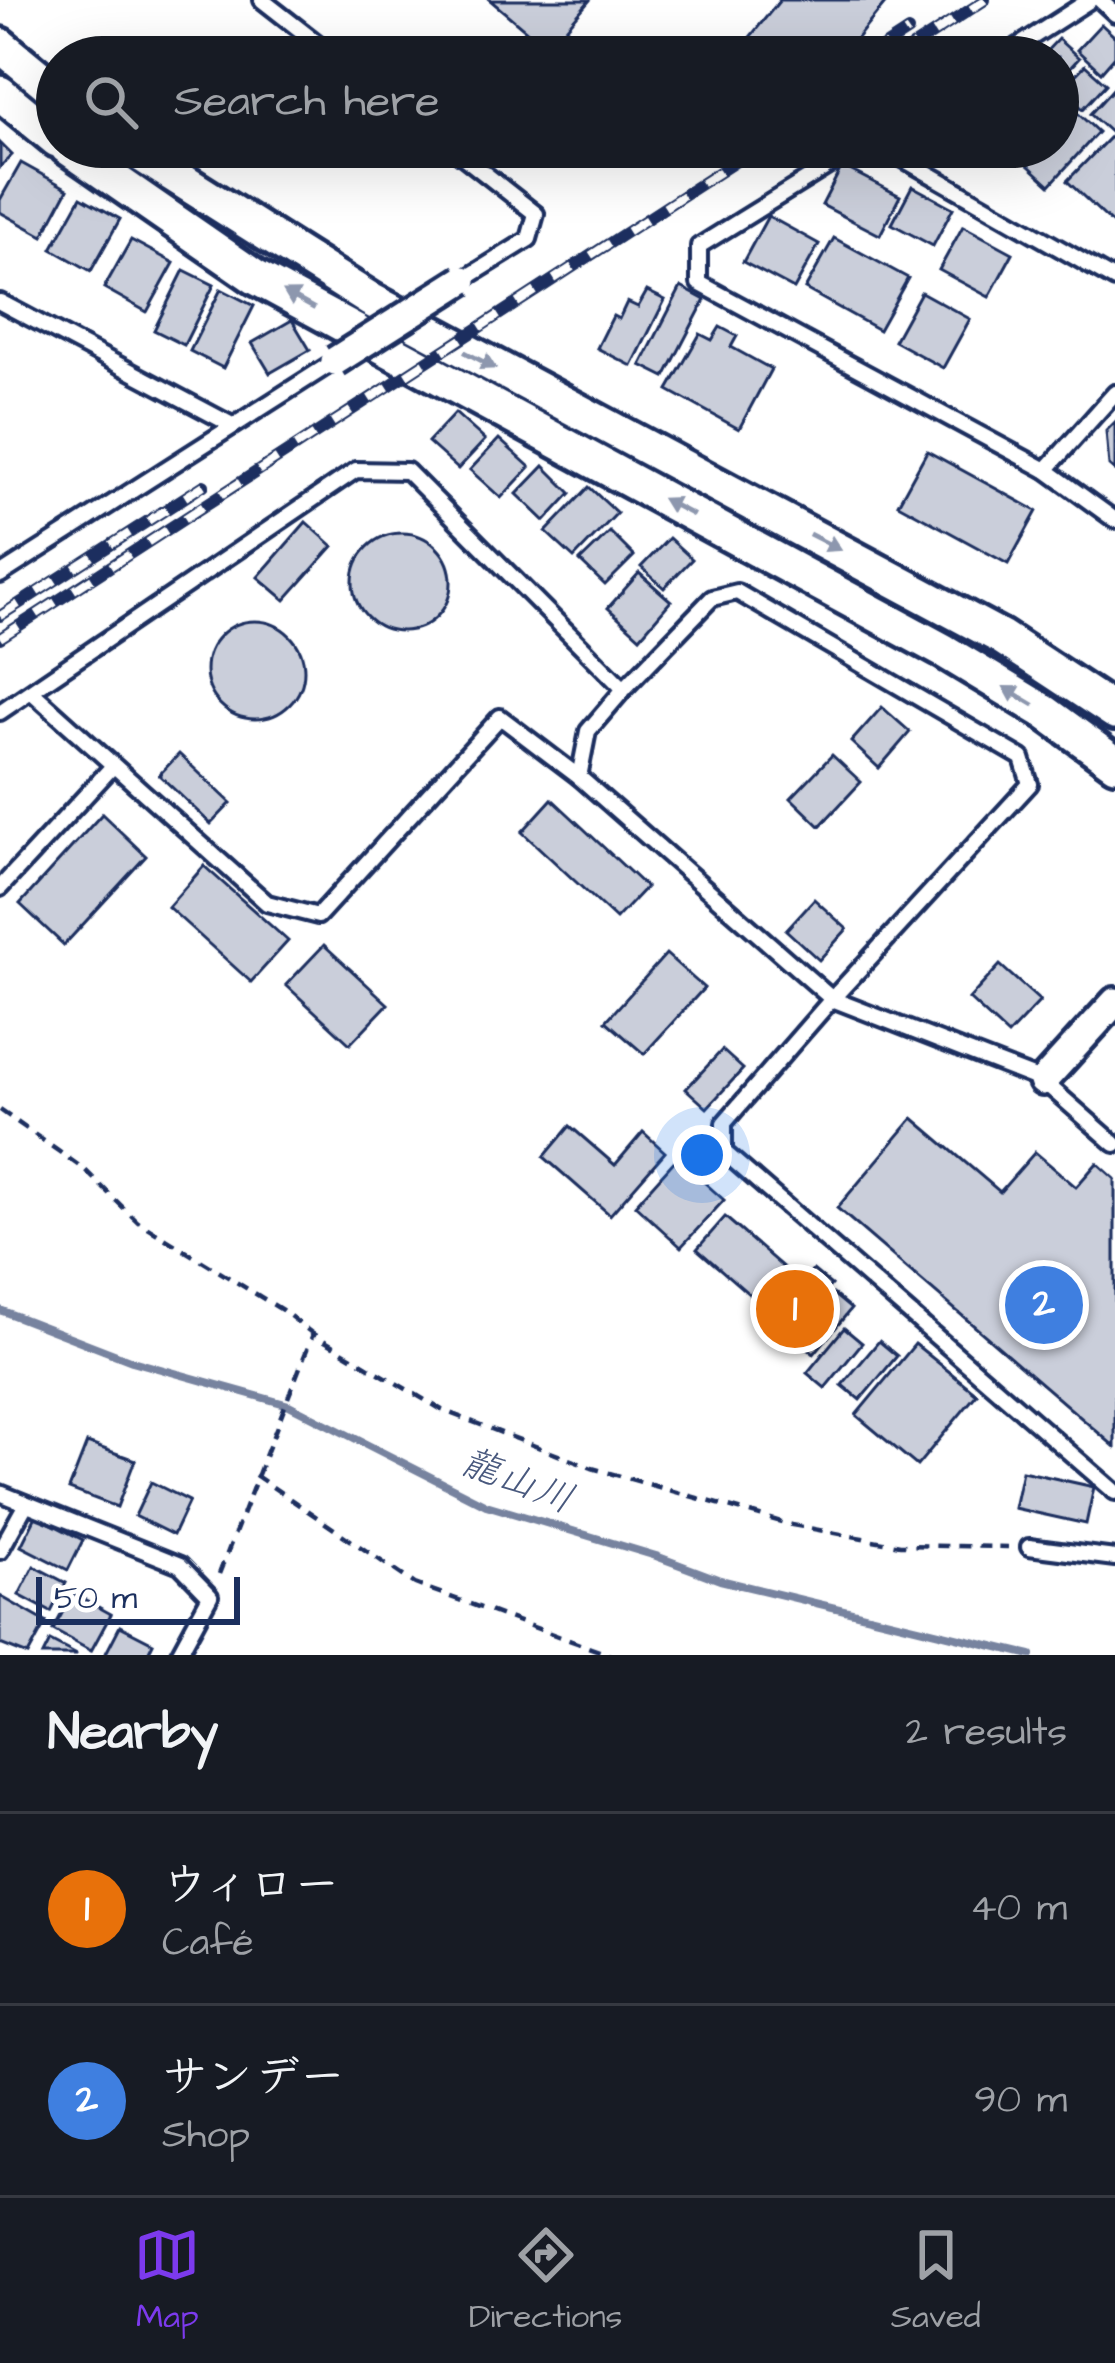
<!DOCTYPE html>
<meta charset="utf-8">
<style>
body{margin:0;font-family:"Architects Daughter","Klee One",sans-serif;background:#242831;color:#f1f3f6}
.scale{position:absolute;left:36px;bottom:30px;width:204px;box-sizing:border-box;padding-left:12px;border:6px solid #1b2f5e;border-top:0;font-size:33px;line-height:42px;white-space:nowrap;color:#1b2f5e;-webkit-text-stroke:9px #fff;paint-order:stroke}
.you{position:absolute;left:702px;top:1155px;width:42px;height:42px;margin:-30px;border:9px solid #fff;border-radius:50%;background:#1a73e8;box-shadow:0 0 0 18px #1a73e833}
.badge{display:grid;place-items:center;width:78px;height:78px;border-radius:50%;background:#7c3aed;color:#fff;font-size:39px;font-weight:700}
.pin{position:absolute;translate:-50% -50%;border:6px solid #fff;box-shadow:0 3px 12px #0006}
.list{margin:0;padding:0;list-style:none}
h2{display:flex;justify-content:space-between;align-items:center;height:156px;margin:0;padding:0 48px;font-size:51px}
h2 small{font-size:39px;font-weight:400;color:#9ea1a6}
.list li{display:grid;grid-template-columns:78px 1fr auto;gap:36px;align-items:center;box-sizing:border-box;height:192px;padding:0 48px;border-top:3px solid #363941}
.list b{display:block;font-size:45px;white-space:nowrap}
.list p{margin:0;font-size:39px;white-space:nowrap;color:#9ea1a6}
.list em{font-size:39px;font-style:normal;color:#9ea1a6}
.icon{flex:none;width:66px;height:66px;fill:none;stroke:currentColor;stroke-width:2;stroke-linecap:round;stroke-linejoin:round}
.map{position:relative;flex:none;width:1115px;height:1655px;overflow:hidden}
.search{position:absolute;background:#171b24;box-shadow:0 12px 48px #0002;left:36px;right:36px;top:36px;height:132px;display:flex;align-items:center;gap:30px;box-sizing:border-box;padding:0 42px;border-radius:66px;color:#9ea1a6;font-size:45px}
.sheet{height:540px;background:#171b24}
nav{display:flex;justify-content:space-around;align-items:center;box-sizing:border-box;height:168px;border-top:3px solid #363941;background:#171b24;font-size:33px;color:#9ea1a6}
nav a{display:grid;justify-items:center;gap:6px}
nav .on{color:#7c3aed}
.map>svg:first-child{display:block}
</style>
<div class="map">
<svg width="1115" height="1655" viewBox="0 0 1115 1655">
<rect width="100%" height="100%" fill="#fff"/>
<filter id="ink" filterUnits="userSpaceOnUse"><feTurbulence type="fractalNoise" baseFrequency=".00833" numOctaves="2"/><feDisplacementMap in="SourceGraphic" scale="24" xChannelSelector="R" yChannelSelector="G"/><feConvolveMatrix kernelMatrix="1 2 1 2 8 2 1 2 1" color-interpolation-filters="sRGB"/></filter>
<g filter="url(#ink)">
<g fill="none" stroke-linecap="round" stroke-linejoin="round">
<path stroke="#77839f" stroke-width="8" d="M0,1310L132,1361L289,1405L486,1505L656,1556L720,1580L1031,1655"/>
</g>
<g fill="#caceda" stroke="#1b2f5e" stroke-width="3">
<path d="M490,0H590L548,49Z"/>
<path d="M780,0H888L848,49L833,57H734Z"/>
<path d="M1101,24L1115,37V56L1101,72L1077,50Z"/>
<path d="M1058,39L1079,58L1058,81V57H1041Z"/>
<path d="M1085,65L1106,84L1083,109L1062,89Z"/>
<path d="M1113,89L1115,129L1111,133L1090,114Z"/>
<path d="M1058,95L1098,132L1050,185L1008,147H1058Z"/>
<path d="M1110,137L1115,142V226L1067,181Z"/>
<path d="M0,143L12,155L0,167Z"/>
<path d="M21,163L68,189L43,236L0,212V200Z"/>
<path d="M842,166L900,196L880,235L822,205Z"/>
<path d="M912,186L953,208L933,246L892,224Z"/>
<path d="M81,197L120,219L91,271L52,249Z"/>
<path d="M768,216L819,244L794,289L743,262Z"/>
<path d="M963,226L1013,253L989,297L939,270Z"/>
<path d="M834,238L908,278L879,330L805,289Z"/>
<path d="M131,240L174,263L147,312L104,288Z"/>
<path d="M184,270L214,285L184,345L154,330Z"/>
<path d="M681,287L705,300L665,377L641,365Z"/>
<path d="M221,289L254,306L223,368L190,351Z"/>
<path d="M647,291L665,300L632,366L597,348L613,316L619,319L627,302L638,307Z"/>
<path d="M921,292L970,319L943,368L894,341Z"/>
<path d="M292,320L310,350L270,373L252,343Z"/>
<path d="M720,327L737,336L731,347L771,369L739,429L668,390L700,334L712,340Z"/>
<path d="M455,413L485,440L458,469L428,442Z"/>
<path d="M1115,422V471L1109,466L1106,431Z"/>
<path d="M499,439L530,467L501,498L470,470Z"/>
<path d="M927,451L1037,511L1008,564L898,504Z"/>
<path d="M544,466L571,493L545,521L517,494Z"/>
<path d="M589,487L617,513L574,558L546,532Z"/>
<path d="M306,522L333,546L285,600L258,577Z"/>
<path d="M610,532L634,556L605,585L580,561Z"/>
<circle cx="402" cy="582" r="49"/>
<path d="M669,538L692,559L664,588L641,567Z"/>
<path d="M639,573L671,601L640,637L608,608Z"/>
<circle cx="255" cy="670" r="49"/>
<path d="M882,707L910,732L879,768L851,742Z"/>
<path d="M179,754L231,803L211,824L159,775Z"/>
<path d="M832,755L861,782L820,826L791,798Z"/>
<path d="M552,799L646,887L616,919L522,832Z"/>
<path d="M102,814L146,856L64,945L20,904Z"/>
<path d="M204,866L288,941L251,982L168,907Z"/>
<path d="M814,899L847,929L819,960L786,930Z"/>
<path d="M324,945L388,1004L350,1044L286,985Z"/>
<path d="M666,954L704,988L644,1054L606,1021Z"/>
<path d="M1000,965L1040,1001L1008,1035L969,999Z"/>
<path d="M722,1050L743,1069L707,1108L686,1089Z"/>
<path d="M913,1118L1000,1192L1035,1152L1076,1187L1097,1163L1115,1179V1447L837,1208Z"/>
<path d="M570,1126L615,1165L643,1132L665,1152L610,1215L544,1157Z"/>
<path d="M677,1158L724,1200L681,1247L635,1205Z"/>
<path d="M725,1217L794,1277L766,1309L697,1249Z"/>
<path d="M813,1270L831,1285L793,1330L775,1315Z"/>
<path d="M833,1294L851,1309L814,1354L796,1339Z"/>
<path d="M844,1328L862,1343L825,1388L807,1373Z"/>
<path d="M879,1341L897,1356L860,1400L842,1385Z"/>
<path d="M915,1344L977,1394L917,1466L856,1415Z"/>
<path d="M87,1443L135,1460L117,1507L69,1489Z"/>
<path d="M1022,1471L1094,1487L1086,1524L1014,1508Z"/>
<path d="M151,1482L189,1501L173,1535L135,1516Z"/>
<path d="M36,1516L83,1540L68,1570L21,1546Z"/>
<path d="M34,1566L66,1583L51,1612L19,1595Z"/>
<path d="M73,1593L111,1614L91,1651L53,1630Z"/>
<path d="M0,1596L46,1622L28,1655L0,1644Z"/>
<path d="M120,1626L153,1643L147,1655H105Z"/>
<path d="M50,1641L77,1655H43Z"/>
</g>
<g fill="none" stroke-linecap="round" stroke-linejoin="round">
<g stroke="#1b2f5e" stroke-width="22">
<g id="service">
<path d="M262,0L335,57"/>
<path d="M1100,0L1115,14"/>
<path d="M1001,57L1090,0"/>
<path d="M451,147L536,214L529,239L463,280"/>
<path d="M859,147L699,246V283L1046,470L1115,520"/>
<path d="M882,147L1115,280"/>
<path d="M0,302L232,425"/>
<path d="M1046,470L1115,393"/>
<path d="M0,575L335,361"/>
<path d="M624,689L712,598L737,592L1022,758L1030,784L832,999L724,1123V1152L1115,1492"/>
<path d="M32,692L267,903L318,916L500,717L579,777"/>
<path d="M0,712L356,470L407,471L624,689L588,731L579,777L832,999L1043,1081L1115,1144"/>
<path d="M0,888L113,766"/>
<path d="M0,1493L180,1565L210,1596L178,1655"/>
<path d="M1029,1547L1115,1558"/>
<path d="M0,1551L26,1504"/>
</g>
</g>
<g stroke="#1b2f5e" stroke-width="36">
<path id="minor" d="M1043,1081L1115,1002"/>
</g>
<g stroke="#1b2f5e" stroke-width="42">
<g id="tertiary">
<path d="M0,45L57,92"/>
<path d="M0,93L57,140"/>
<path d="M67,147L255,277L944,651L1045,712L1115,763"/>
<path d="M129,147L371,300L1001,637L1115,712"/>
</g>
</g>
<g stroke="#1b2f5e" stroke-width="4.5" stroke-dasharray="12 9" stroke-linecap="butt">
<path d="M0,1110L85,1170L138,1222L282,1310L313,1334L442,1410L592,1468L792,1525L900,1545L1008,1547"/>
<path d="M255,1475L415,1584L610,1655"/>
<path d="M219,1574L313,1334"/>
</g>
<use href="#service" stroke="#fff" stroke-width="14"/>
<use href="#minor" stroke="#fff" stroke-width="27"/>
<use href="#tertiary" stroke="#fff" stroke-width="33"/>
<g stroke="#1b2f5e" stroke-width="12">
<g id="rail">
<path d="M868,57L908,31"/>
<path d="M897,57L985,0"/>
<path d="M0,616L204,485"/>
<path d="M0,638L758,147"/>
</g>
</g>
<use href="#rail" stroke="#fff" stroke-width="8" stroke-dasharray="22" stroke-linecap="butt"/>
<g stroke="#1b2f5e" stroke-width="36" stroke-linecap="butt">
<path id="minor-bridge" d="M335,361L463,280"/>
</g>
<use href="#minor-bridge" stroke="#fff" stroke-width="27"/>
</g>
<defs><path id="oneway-solid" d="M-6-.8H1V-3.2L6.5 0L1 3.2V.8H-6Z" transform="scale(3)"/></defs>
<g fill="#8d97ae">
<use href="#oneway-solid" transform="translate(299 300) rotate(-151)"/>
<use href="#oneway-solid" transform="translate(480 360) rotate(28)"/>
<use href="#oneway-solid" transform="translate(678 507) rotate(-152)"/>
<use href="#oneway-solid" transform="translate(825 542) rotate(27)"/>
<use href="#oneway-solid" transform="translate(1019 696) rotate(-149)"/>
</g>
</g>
<g text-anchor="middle" stroke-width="9" stroke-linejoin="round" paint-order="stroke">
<g font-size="39" font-style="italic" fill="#49597e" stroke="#fff">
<text transform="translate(518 1479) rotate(21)" y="14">龍山川</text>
</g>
</g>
</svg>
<div class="scale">50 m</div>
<div class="you"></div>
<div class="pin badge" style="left:795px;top:1309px;background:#e8710a">1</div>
<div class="pin badge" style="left:1044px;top:1305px;background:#3f7fe0">2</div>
<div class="search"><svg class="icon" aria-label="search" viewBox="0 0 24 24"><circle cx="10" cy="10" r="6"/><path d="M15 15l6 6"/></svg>Search here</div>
</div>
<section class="sheet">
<h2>Nearby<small>2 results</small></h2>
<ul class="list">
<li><span class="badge" style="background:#e8710a">1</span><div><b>ウィロー</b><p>Café</p></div><em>40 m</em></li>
<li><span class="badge" style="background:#3f7fe0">2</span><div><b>サンデー</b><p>Shop</p></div><em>90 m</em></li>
</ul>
</section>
<nav>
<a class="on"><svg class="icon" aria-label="map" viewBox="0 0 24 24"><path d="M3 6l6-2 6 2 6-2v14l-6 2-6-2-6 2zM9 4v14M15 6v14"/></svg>Map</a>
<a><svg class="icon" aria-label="directions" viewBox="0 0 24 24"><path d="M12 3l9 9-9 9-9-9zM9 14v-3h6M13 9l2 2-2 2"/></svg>Directions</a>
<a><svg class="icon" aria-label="saved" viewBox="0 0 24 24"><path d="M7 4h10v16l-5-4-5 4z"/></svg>Saved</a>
</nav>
